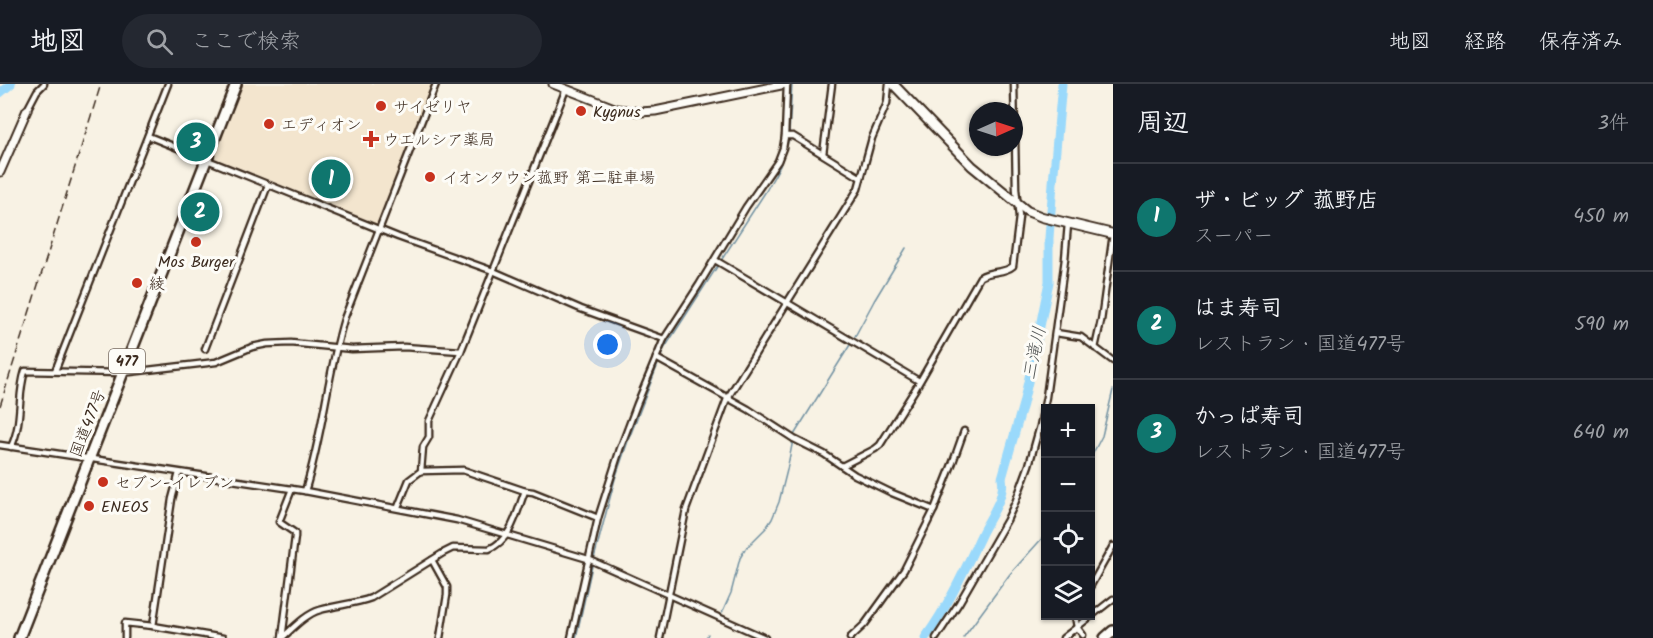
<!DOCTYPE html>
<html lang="ja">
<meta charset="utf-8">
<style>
body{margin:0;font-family:Kalam,"Klee One",sans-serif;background:#242831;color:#f1f3f6}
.controls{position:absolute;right:18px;bottom:18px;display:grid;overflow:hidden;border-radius:0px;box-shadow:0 2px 4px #0004}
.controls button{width:54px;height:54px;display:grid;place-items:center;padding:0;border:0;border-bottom:2px solid #363941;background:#171b24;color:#f1f3f6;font:30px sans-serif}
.compass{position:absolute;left:969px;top:18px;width:54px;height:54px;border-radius:50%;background:#171b24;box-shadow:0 2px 4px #0004;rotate:87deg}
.you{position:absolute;left:608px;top:261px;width:21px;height:21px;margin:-15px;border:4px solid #fff;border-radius:50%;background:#1a73e8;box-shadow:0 0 0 9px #1a73e833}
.badge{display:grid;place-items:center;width:39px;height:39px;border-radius:50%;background:#0f766e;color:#fff;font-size:20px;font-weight:700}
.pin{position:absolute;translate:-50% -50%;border:3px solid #fff;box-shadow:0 2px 6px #0006}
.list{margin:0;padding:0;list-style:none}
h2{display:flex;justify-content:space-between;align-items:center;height:78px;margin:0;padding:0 24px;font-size:26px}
h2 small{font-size:20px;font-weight:400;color:#9ea1a6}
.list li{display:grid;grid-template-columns:39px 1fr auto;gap:18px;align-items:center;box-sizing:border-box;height:108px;padding:0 24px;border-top:2px solid #363941}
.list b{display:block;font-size:22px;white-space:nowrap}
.list p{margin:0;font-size:20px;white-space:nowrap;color:#9ea1a6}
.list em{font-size:20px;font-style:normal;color:#9ea1a6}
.icon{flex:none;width:33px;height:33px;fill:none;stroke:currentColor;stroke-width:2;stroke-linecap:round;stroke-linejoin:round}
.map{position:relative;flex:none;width:1113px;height:554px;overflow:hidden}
header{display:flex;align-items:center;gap:36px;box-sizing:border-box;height:84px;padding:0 30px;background:#171b24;border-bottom:2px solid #363941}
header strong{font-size:28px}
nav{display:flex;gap:33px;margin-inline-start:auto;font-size:21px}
.search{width:420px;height:54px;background:#242831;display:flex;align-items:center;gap:15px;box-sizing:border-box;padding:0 21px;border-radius:33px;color:#9ea1a6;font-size:22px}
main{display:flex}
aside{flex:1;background:#171b24}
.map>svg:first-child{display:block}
</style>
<header>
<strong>地図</strong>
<div class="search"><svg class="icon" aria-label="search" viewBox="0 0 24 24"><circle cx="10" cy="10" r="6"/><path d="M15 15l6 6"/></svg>ここで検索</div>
<nav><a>地図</a><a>経路</a><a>保存済み</a></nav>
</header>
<main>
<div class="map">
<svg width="1113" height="554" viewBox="0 0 1113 554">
<rect width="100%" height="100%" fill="#f8f2e4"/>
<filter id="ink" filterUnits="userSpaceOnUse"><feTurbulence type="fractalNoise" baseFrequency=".0167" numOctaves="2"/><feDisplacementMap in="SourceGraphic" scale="12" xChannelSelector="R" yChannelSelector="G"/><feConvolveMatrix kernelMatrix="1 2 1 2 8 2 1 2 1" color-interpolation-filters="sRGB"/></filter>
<g filter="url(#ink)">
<path fill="#f3e5ce" d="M239,0H432L377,140L212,73Z"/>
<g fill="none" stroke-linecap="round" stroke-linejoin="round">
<g stroke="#7493a3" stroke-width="1.5">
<path d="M789,50L792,0"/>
<path d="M1090,375L1102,352L1113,306"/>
<path d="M722,529L731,509L740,474L746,464L766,444L772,435L779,418L787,386L794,351L853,256L874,217L906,164"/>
<path d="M576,554L592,482L615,395L628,357L664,265L766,107L780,82L789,55"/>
<path d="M706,554L708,550"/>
<path d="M963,554L1010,490L1046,450"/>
</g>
<g stroke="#9ad9fb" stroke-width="9">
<path d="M0,9L11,0"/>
<path d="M925,554C949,521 965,485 982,449C990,433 1006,412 1002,394L1023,320L1035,267L1049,198V154L1053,99L1062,0"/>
</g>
<g stroke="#3b2a1e" stroke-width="9">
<g id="street">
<path d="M27,26L37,7L44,0"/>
<path d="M148,52L398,153L493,187L581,225L664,255"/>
<path d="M785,52H793L861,94"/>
<path d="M823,70L832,0"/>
<path d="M715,176L919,297"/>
<path d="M1056,249L1081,253L1113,277"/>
<path d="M1095,264L1101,237L1113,150"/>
<path d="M205,265L268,101"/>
<path d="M656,274L748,325L794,355L824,370L855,391L892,409L934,426"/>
<path d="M55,287L168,0"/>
<path d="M0,361L305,407L457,436L588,475L765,554"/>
<path d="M11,363C23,339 17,312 25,287L122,289L216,278L252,263L267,260L291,259L352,265L404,263L461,267"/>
<path d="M842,382L875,365L880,361L916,304L980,193C991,186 1004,190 1013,182L1019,133L1016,105L1014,0"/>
<path d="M421,387L463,386L525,407"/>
<path d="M305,407C323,351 327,292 344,235L436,0"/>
<path d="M398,423L409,396L421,387L423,363L429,353V337L461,267L566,5"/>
<path d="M432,476L447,503V511L440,554"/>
<path d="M1090,503L1113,462"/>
<path d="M1075,532L1077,543L1083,551"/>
<path d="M153,542L172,415L179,389"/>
<path d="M125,554V539L153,542L223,554"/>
<path d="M282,554C293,544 306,530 320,526C337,521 355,520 371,514L443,469L453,464L489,465C512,456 517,427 525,407L533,408L598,434"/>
<path d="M282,554L295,453V449L279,438L292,405"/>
<path d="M571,554L598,434L620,365L637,320L664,255L699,201L746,123L778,77L783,64L785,52L787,0"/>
<path d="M660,554L686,426L727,315L858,105L872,54L887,19L889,0"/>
<path d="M850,554L865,540L904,486L934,426L953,378L964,347"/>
<path d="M936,554L959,519L1007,436L1015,419L1029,381L1040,342L1046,313L1065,175L1068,140"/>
<path d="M1063,554L1113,515"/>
</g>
</g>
<g stroke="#3b2a1e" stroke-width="11">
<g id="secondary">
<path d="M553,0L617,25L640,28L655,27L786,0"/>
<path d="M0,88L27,26"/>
</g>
</g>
<g stroke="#3b2a1e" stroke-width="12">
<path id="primary" d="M893,0L972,82L1027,127L1042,133L1113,150"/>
</g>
<g stroke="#3b2a1e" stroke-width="14">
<g id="highway">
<path d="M19,554L236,0"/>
<path d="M1105,554L1113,547"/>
</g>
</g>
<use href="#street" stroke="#fdfcf7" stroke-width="4.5"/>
<use href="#secondary" stroke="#fdfcf7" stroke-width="7"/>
<use href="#primary" stroke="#fdfcf7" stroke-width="8"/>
<use href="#highway" stroke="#fdfcf7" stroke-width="9"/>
<path stroke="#3b2a1e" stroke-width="1.5" stroke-dasharray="9 4.5" stroke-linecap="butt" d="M0,322L101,0"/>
</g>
</g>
<g fill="#c8321e" stroke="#fdfcf7" stroke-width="2">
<circle cx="381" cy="22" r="6"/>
<circle cx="581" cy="27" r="6"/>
<circle cx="269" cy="40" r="6"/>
<path d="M368 46h6v6h6v6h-6v6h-6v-6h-6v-6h6z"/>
<circle cx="430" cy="93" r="6"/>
<circle cx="196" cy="158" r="6"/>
<circle cx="137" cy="199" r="6"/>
<circle cx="103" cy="398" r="6"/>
<circle cx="89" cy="422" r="6"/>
</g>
<g text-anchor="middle" stroke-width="6" stroke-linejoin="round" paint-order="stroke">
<rect fill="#fdfcf7" stroke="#75695f" stroke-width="1.5" x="109" y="265" width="36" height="24" rx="4.5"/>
<g font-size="15" font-weight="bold" fill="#3b2a1e">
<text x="127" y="282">477</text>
</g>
<g font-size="16" fill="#3b2a1e" stroke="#fdfcf7" text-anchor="start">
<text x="393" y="28">サイゼリヤ</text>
<text x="593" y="33">Kygnus</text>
<text x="281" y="46">エディオン</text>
<text x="383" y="61">ウエルシア薬局</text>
<text x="442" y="99">イオンタウン菰野 第二駐車場</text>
<text x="196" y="183" text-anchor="middle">Mos Burger</text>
<text x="149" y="205">綾</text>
<text x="115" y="404">セブン-イレブン</text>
<text x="101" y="428">ENEOS</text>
</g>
<g font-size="16" fill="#3b2a1e" stroke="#fdfcf7">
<text transform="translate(87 339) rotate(-69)" y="6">国道477号</text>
</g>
<g font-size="18" font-style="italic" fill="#535655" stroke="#fdfcf7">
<text transform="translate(1034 269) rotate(-78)" y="6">三滝川</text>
</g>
</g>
</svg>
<div class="controls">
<button>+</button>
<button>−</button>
<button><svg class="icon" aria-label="locate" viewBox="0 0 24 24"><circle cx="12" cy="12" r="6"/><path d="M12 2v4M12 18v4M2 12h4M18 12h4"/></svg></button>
<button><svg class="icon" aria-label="layers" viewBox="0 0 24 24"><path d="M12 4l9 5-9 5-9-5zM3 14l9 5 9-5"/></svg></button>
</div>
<svg class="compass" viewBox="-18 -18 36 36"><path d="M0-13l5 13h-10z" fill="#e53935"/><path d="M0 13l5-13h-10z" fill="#9ea1a6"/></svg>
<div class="you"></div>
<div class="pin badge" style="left:331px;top:95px">1</div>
<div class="pin badge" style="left:200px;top:128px">2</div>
<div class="pin badge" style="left:196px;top:58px">3</div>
</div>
<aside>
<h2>周辺<small>3件</small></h2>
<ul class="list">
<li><span class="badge">1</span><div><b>ザ・ビッグ 菰野店</b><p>スーパー</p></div><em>450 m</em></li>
<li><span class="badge">2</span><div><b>はま寿司</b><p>レストラン · 国道477号</p></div><em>590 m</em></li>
<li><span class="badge">3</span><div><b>かっぱ寿司</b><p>レストラン · 国道477号</p></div><em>640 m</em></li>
</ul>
</aside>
</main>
